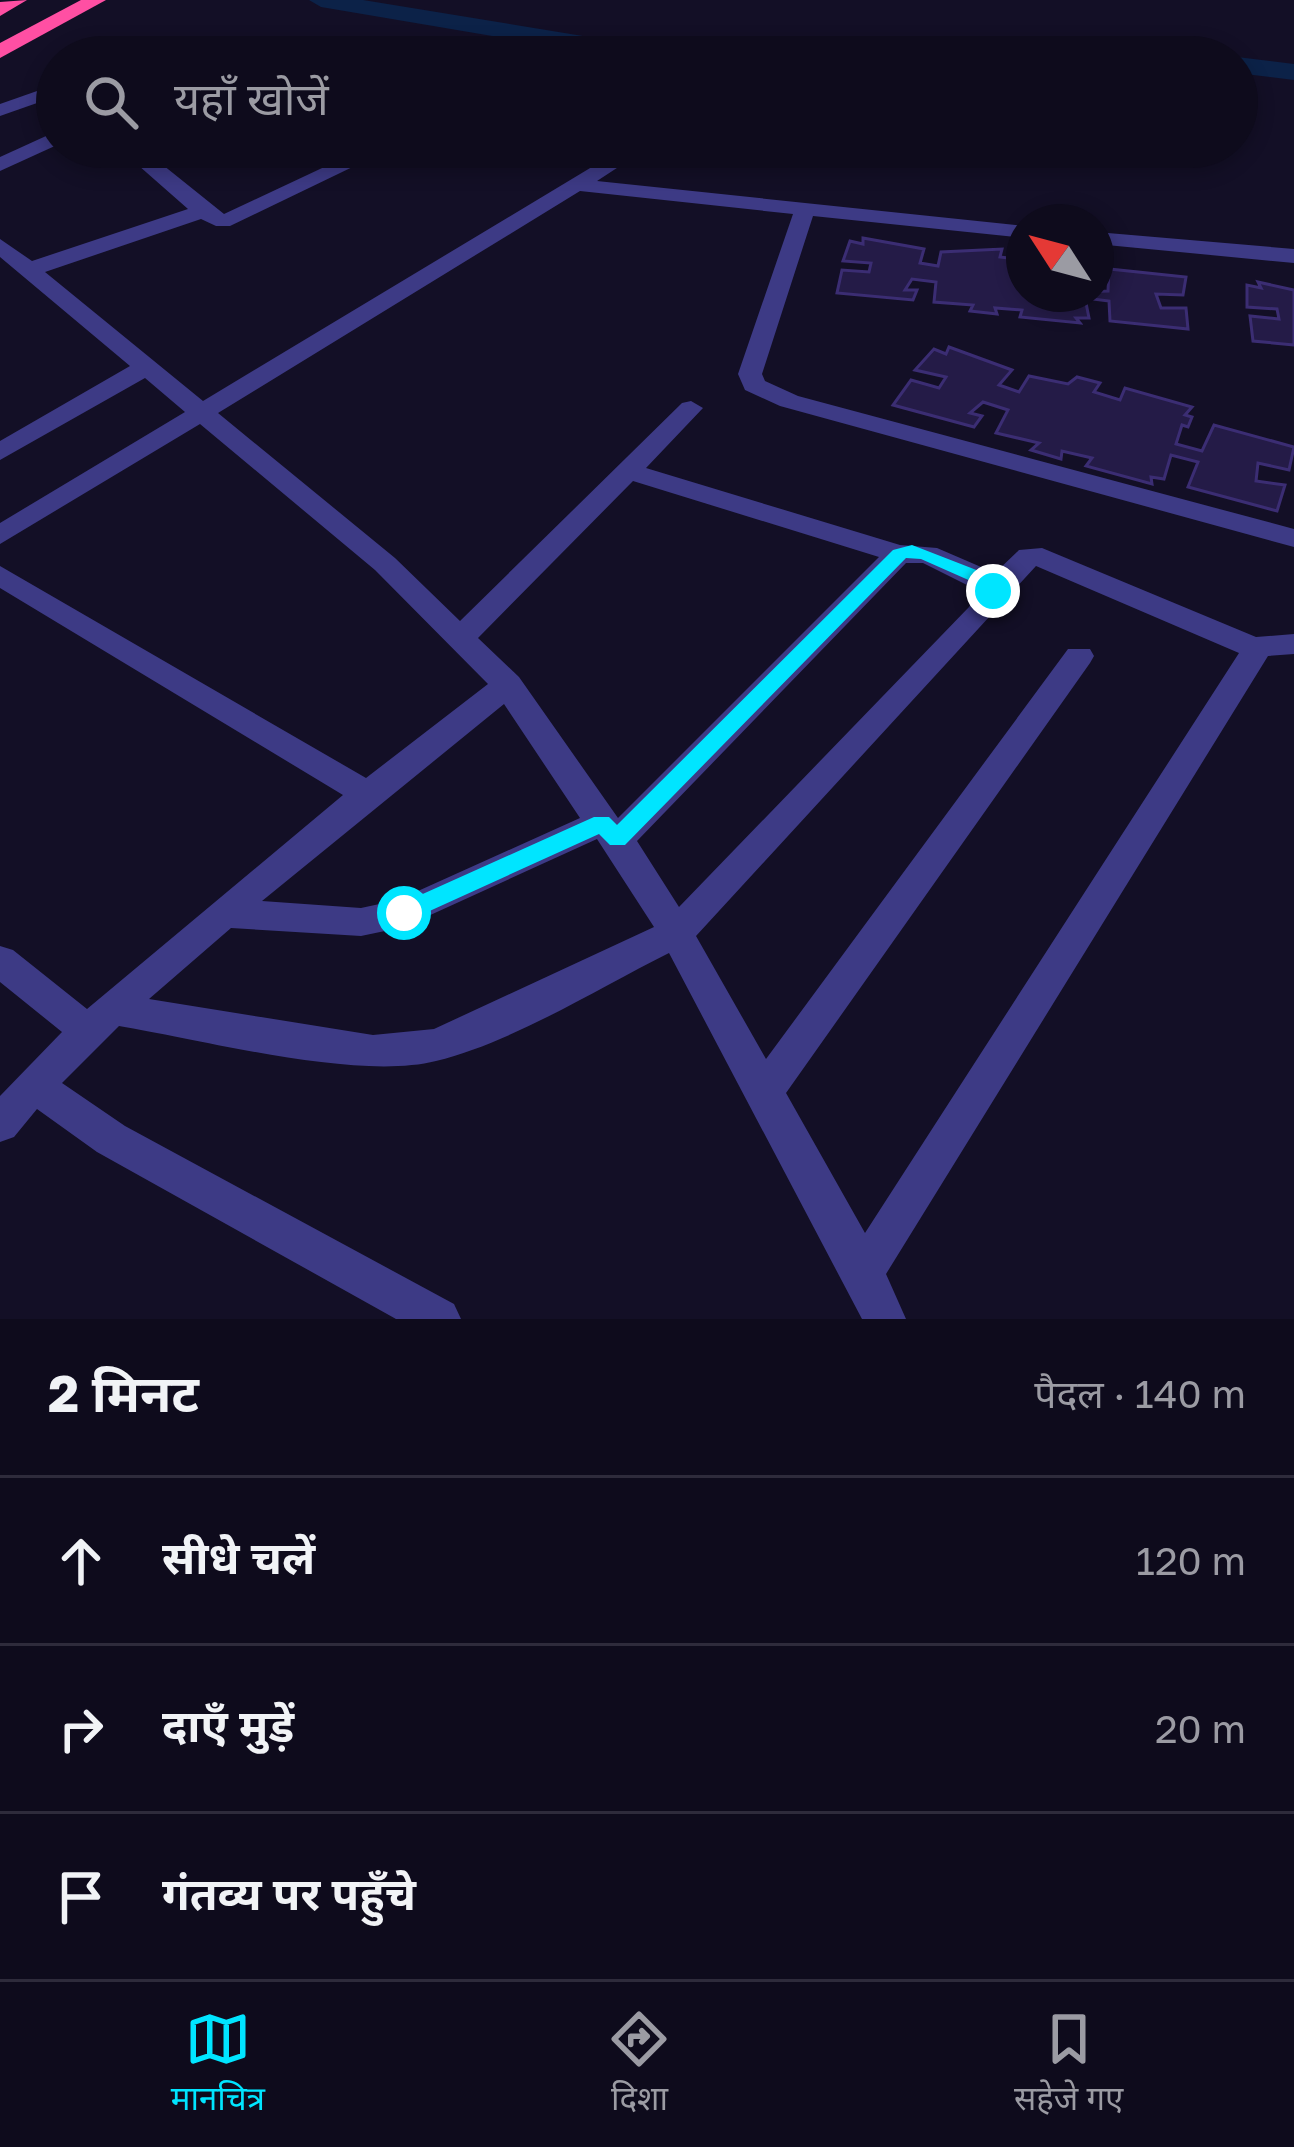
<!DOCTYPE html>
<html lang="hi">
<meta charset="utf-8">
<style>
body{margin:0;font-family:"Golos Text","Noto Sans Devanagari",sans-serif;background:#1c1929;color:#f1f3f6}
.compass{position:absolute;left:1006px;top:204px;width:108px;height:108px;border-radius:50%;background:#0e0b1c;box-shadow:0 6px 18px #0003;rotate:306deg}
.stop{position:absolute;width:36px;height:36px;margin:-27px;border:9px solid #00e5ff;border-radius:50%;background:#fff}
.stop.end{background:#00e5ff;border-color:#fff;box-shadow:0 3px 12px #0008}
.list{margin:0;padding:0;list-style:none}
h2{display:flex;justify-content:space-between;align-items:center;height:156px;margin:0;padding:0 48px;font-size:51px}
h2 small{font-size:39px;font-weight:400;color:#9b9ba3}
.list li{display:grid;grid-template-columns:78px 1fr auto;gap:36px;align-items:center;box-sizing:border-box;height:168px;padding:0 48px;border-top:3px solid #2e2b3b}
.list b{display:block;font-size:45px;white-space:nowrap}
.list em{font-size:39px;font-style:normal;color:#9b9ba3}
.icon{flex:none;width:66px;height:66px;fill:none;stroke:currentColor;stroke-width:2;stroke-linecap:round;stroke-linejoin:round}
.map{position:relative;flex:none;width:1294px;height:1319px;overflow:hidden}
.search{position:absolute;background:#0e0b1c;box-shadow:0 6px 18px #0003;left:36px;right:36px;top:36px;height:132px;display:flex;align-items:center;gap:30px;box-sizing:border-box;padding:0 42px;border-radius:66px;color:#9b9ba3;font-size:45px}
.sheet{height:660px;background:#0e0b1c}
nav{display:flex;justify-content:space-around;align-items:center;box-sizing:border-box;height:168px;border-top:3px solid #2e2b3b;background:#0e0b1c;font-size:33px;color:#9b9ba3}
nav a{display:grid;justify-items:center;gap:6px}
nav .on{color:#00e5ff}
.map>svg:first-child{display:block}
</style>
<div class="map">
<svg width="1294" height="1319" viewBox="0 0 1294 1319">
<rect width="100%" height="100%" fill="#130f26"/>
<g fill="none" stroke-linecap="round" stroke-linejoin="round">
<g fill="#0c2248" fill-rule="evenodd">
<path d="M309,0H363L662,49L675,57H617L321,7Z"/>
<path d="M1237,57L1294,64V80L1237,73Z"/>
</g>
</g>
<g fill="#241b47" stroke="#3b2d73" stroke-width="3">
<path d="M863,238L924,249L920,263L938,266L941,252L1002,249L1000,257L1024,260V294L1108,291L1109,269L1186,277L1183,295L1156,294L1161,308H1186L1188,329L1110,321L1109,301L1085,298L1089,318H1076L1080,323L1020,317L1022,310L995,308L997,314L970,311L973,305L934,302L936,282L912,279L905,290H917L913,300L837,293L842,270L869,272L871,263L843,261L850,241L863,244Z"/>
<path d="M1258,282L1294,290V345L1253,341L1250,316L1279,319L1277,309L1247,307V285L1261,288Z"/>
<path d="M949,347L1012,370L999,385L1019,392L1029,376L1068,384L1077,377L1100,383L1094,392L1120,400L1125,388L1192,407L1185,415L1192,417L1188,427L1182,425L1176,444L1202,451L1214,425L1294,447L1289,470L1258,463L1256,481L1285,485L1277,511L1188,487L1198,462L1171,455L1164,479L1151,477L1152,484L1086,466L1092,458L1062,451L1061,459L1031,450L1039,443L996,433L1008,410L983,402L970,413L982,416L974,427L893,405L911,380L939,388L946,377L915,370L934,349L946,354Z"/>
</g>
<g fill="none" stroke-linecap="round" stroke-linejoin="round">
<g fill="#3d3a85" fill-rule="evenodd">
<path d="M175,38L184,43C169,56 151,57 132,57Z"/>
<path d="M57,84V96L0,116V104Z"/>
<path d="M57,131V145L0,171V157Z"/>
<path d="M131,147H151L148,153L224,214L337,161L306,147H335L354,154L368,147H394L230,226H216L201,219L45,272L203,401L625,147H649L597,181L1024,226V238L813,216L762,374L765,381L798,396L1294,529V547L780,406L745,390L738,374L793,214L580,191L218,413L395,558L460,621L682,403L691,401L703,408L646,468L900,545L937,548L995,573L1019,550L1042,548L1256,637L1294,634V654L1268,656L886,1274L906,1319H862L669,953C597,989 513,1042 436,1061C357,1081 204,1040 119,1026L62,1083L125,1126L454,1304L461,1319H396L97,1152L37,1109L14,1137L0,1142V1096L62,1032L0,982V946L13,950L87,1009L343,795L0,588V566L366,778L488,684L375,570L200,424L0,544V523L185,412L145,378L0,460V441L130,366L0,257V239L32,261L188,209L130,158ZM633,481L879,557L618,818L519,677L478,638ZM906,563H923L979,591L969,607L679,907L637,841ZM1036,566L1239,653L865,1233L786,1093L1090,663L1094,656L1090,649H1068L766,1059L696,936ZM504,704L580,818L398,900L361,908L262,901ZM597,839L654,927L434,1029L373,1035L149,999L231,928L361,936L404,927Z"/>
<path d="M1096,232L1294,249V263L1096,244Z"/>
</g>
<g fill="#ff4fa3" fill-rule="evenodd">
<path d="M27,0L0,16V2Z"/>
<path d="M81,0H106L0,58V43Z"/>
</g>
</g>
<path fill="#00e5ff" d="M912,545L997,578L1003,591L987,596L982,586L921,559L906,558L625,845H610L599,834L412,919H396V906L594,817H609L617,825L893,550Z"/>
</svg>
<svg class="compass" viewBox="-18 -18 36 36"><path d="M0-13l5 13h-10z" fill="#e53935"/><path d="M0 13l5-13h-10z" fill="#9b9ba3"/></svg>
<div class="stop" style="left:404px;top:913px"></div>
<div class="stop end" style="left:993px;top:591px"></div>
<div class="search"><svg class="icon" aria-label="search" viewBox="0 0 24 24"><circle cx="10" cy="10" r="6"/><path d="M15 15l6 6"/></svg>यहाँ खोजें</div>
</div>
<section class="sheet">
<h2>2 मिनट<small>पैदल · 140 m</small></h2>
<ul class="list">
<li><svg class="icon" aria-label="ahead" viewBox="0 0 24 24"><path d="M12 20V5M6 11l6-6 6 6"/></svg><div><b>सीधे चलें</b></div><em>120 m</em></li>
<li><svg class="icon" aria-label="right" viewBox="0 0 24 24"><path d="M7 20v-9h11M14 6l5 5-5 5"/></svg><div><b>दाएँ मुड़ें</b></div><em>20 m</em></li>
<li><svg class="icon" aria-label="arrive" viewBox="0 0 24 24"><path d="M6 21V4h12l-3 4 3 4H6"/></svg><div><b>गंतव्य पर पहुँचे</b></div></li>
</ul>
</section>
<nav>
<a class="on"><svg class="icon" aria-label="map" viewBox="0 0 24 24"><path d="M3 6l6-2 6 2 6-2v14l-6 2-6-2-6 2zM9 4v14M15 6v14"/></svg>मानचित्र</a>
<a><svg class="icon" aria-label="directions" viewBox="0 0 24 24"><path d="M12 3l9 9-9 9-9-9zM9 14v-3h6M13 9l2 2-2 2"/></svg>दिशा</a>
<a><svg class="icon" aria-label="saved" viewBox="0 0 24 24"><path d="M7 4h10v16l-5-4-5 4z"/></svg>सहेजे गए</a>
</nav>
